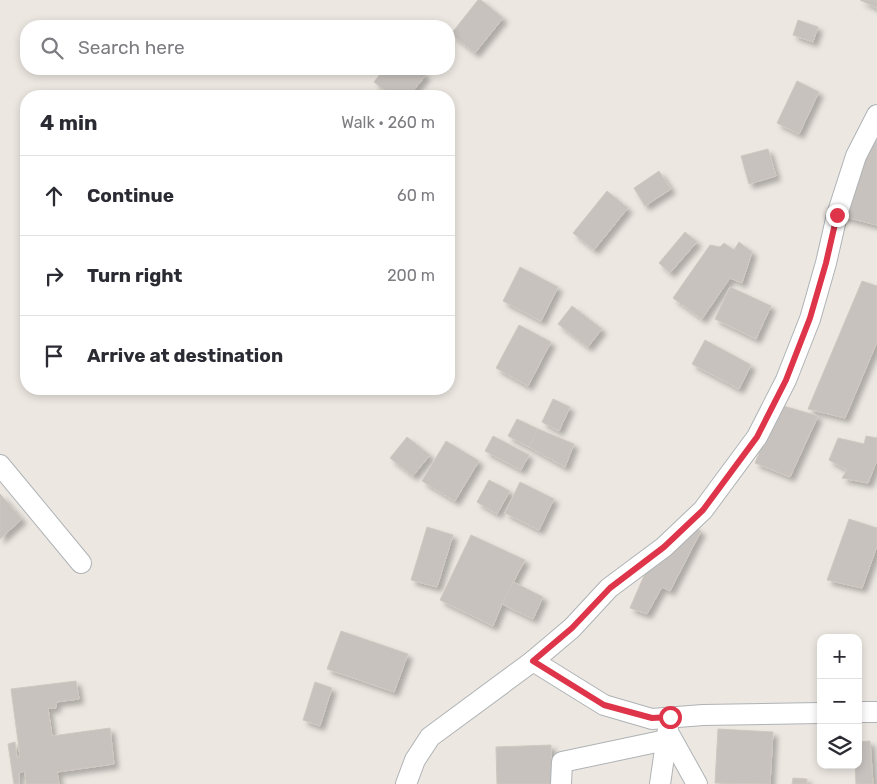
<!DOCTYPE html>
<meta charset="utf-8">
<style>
body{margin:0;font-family:Rubik,sans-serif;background:#f7f7f7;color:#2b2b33}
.controls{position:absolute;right:15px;bottom:15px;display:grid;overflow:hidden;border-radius:10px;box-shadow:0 2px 8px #0003}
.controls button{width:45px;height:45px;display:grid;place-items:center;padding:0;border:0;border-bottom:1px solid #e1e1e2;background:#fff;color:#2b2b33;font:25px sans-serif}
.stop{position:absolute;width:15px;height:15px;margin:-11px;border:4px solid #de354a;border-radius:50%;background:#fff}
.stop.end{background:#de354a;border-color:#fff;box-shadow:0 1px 5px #0008}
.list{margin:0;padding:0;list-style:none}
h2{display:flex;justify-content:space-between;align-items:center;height:65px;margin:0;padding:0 20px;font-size:21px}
h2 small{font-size:16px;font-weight:400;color:#7c7c81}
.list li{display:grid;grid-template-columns:32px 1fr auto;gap:15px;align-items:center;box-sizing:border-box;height:80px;padding:0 20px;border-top:1px solid #e1e1e2}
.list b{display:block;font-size:19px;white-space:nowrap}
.list em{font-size:16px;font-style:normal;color:#7c7c81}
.icon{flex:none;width:28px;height:28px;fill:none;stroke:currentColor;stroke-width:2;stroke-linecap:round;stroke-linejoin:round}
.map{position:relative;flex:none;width:877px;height:784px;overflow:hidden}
.search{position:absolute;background:#fff;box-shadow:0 2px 8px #0003;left:20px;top:20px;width:435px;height:55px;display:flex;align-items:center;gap:12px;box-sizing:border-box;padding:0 18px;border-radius:20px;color:#7c7c81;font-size:19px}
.panel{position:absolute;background:#fff;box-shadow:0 2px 8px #0003;left:20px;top:90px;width:435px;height:305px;border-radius:20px}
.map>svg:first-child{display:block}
</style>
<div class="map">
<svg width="877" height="784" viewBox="0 0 877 784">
<defs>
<filter id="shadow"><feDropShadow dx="4.5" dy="4.5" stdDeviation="2.5" flood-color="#0004"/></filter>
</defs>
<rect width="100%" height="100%" fill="#ece7e1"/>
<g fill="#c7c2be" stroke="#d0c8c0" filter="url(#shadow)">
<path d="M478,0H481L503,18L475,53L451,34Z"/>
<path d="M860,0H877V8Z"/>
<path d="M798,20L818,27L813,42L793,35Z"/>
<path d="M384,69H418L426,75L409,96H392L374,82Z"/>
<path d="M797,81L819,92L799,134L777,123Z"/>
<path d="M857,136L877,141V225L837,215Z"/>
<path d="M768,149L776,176L749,184L741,156Z"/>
<path d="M659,171L671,189L645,206L634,188Z"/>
<path d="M607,191L628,208L594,250L573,233Z"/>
<path d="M685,232L697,242L670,273L659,263Z"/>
<path d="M739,242L752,252L742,283L730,278L702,319L673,298L710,245L720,247L724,243L734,250Z"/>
<path d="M520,267L558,287L541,321L503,301Z"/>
<path d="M862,281L877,286V342L845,418L808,409Z"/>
<path d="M730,287L771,306L756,339L715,319Z"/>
<path d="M572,306L602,329L588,347L558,324Z"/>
<path d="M519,325L551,342L528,386L496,368Z"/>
<path d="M705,340L751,365L739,389L692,364Z"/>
<path d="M553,399L570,407L559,431L542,422Z"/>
<path d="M780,405L818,416L790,477L755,463Z"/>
<path d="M517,419L538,429L529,447L508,436Z"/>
<path d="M538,429L574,444L565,467L529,447Z"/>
<path d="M493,436L529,455L521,470L485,451Z"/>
<path d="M866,436L877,438V460L868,483L842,478L847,470L829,460L838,438L864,444Z"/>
<path d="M407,437L430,455L413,476L390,458Z"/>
<path d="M446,441L479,461L455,501L422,481Z"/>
<path d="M489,480L510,491L497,514L477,502Z"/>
<path d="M520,482L554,499L539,530L505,513Z"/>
<path d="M0,494L22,519L0,539Z"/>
<path d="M849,519L877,528V546L862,588L827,580Z"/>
<path d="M684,521L701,531L670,591L662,587L647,614L630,608L653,555L663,562Z"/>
<path d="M427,527L453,535L437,587L411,580Z"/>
<path d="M471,535L525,560L502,604L493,626L440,600Z"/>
<path d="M513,582L543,597L533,619L502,604Z"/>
<path d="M341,631L408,654L394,692L327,669Z"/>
<path d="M76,681L79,699L56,702V708H48L52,736L110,728L114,764L57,772L59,784H26L25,771L19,773V784H14L8,744L15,742L17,758L20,756L11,689Z"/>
<path d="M315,682L332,688L320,726L303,720Z"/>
<path d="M718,729L773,732L770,784L715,783Z"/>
<path d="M870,741L873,784H856L855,765H858V742Z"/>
<path d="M551,745L552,784H497L496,747Z"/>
<path d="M793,778L807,779V784H792Z"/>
</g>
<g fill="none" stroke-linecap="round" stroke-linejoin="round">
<g stroke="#afb3b6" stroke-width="22">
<g id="street">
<path d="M0,465L81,563"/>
<path d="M533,661L572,628L609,588L664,547L703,510L757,437L786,380L810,319L826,263L837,215L856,156L877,115"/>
<path d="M858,712H877"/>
<path d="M668,732L697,784"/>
<path d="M406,784L415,760L430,737L533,661L604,705L652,719L703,715L821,713"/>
<path d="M561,784L562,762L666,740"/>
<path d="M660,784L668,729"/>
</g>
</g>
<use href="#street" stroke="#fff" stroke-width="20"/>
</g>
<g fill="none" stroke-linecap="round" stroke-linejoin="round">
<path stroke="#de354a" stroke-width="6" d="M670,717L652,718L604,705L533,661L572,628L610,588L664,547L703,510L757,437L786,380L810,318L826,263L837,215"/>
</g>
</svg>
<div class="controls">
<button>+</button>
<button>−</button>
<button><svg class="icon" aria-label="layers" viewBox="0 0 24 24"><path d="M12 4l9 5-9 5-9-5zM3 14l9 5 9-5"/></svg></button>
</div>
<div class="stop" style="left:670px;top:717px"></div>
<div class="stop end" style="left:837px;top:215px"></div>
<div class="search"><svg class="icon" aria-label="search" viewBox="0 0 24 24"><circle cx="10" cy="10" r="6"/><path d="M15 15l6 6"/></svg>Search here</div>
<section class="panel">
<h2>4 min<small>Walk · 260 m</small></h2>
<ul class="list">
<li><svg class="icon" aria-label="ahead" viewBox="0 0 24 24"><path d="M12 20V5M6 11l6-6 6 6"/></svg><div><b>Continue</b></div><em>60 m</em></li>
<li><svg class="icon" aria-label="right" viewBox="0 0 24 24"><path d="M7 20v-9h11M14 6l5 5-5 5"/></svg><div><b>Turn right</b></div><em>200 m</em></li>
<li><svg class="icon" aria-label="arrive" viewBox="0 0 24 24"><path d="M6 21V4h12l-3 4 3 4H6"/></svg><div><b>Arrive at destination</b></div></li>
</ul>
</section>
</div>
